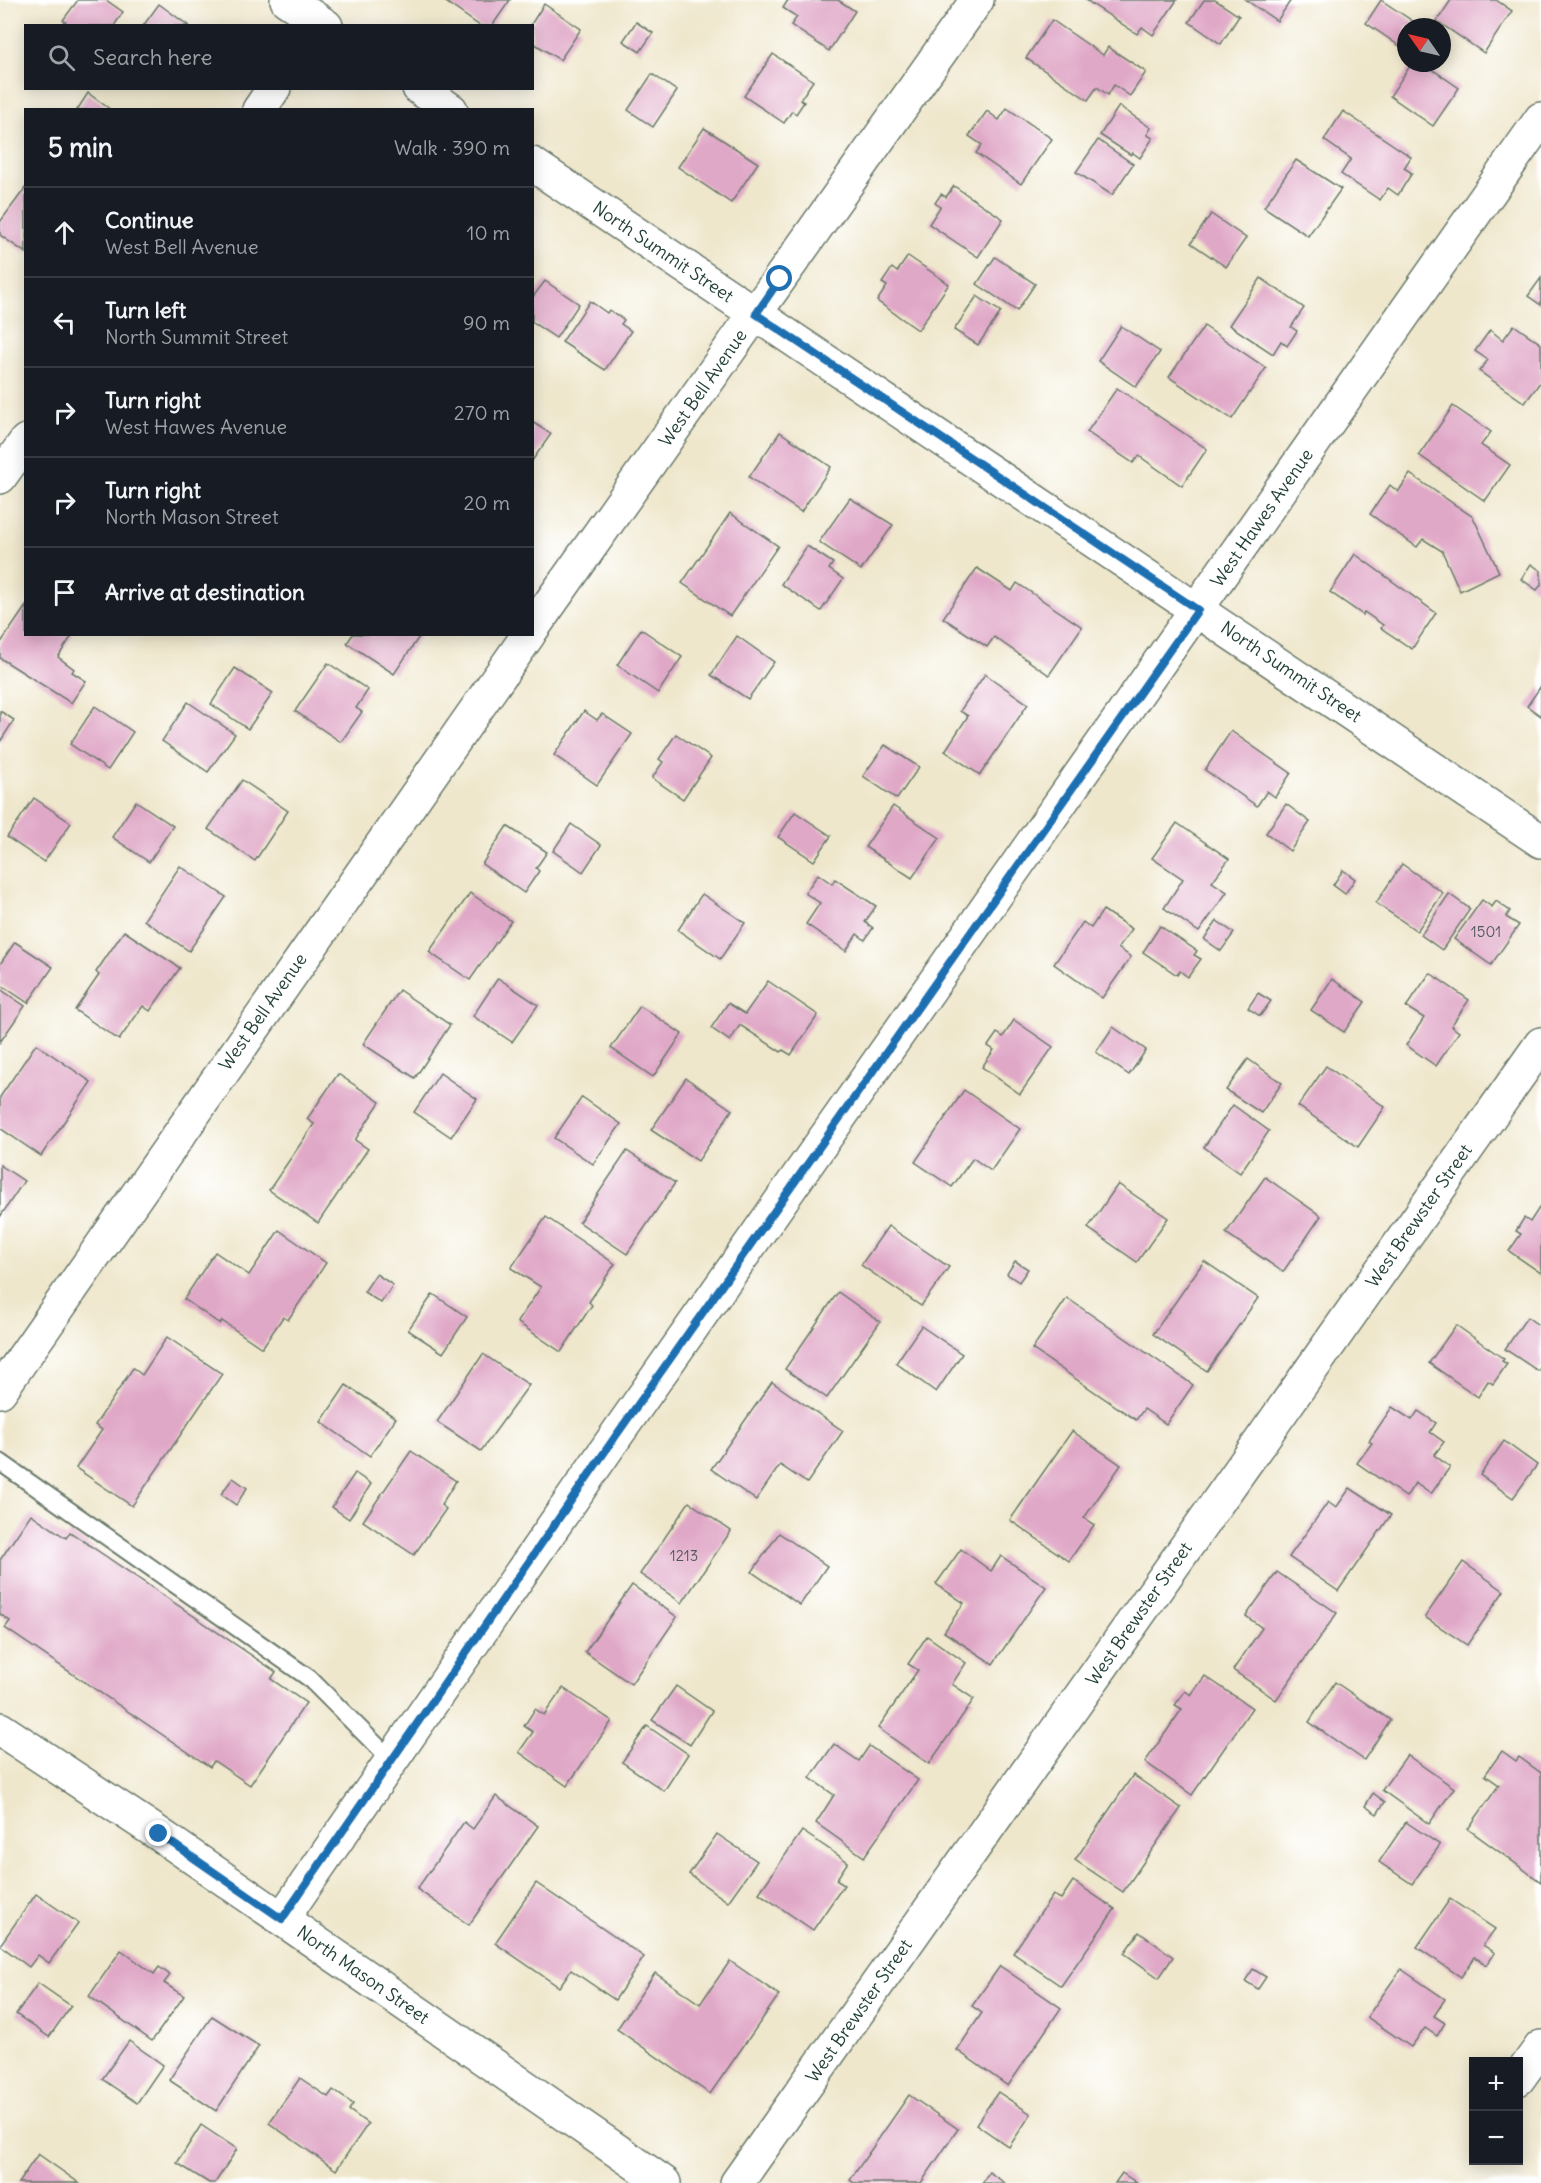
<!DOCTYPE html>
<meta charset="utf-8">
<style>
body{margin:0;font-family:Delius,sans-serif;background:#242831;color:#f1f3f6}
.controls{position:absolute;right:18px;bottom:18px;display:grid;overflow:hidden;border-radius:0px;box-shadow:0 3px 15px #0003}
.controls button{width:54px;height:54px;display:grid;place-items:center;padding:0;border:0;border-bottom:2px solid #363941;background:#171b24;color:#f1f3f6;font:30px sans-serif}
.compass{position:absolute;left:1397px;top:18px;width:54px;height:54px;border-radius:50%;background:#171b24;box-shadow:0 3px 15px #0003;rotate:304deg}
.stop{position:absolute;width:18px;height:18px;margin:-14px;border:4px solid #1f6fb2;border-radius:50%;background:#fff}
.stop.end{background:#1f6fb2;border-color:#fff;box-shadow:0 2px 6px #0008}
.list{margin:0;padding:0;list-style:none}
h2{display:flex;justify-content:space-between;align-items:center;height:78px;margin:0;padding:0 24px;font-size:26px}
h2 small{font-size:20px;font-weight:400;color:#9ea1a6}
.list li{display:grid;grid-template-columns:39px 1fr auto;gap:18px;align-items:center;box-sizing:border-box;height:90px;padding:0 24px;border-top:2px solid #363941}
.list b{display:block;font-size:22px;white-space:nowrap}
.list p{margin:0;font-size:20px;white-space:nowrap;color:#9ea1a6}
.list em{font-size:20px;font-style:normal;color:#9ea1a6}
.icon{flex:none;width:33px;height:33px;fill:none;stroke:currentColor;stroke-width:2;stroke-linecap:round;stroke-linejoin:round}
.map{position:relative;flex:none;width:1541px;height:2183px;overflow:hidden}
.search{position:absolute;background:#171b24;box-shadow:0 3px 15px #0003;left:24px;top:24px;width:510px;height:66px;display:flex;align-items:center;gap:15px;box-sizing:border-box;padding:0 21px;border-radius:0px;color:#9ea1a6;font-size:22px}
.panel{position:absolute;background:#171b24;box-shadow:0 3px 15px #0003;left:24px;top:108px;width:510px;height:528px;border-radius:0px}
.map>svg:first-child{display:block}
</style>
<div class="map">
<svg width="1541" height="2183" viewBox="0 0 1541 2183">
<rect width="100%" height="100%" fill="#fff"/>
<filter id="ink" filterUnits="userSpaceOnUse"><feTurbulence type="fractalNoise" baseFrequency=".0167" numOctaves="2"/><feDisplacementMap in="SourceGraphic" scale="12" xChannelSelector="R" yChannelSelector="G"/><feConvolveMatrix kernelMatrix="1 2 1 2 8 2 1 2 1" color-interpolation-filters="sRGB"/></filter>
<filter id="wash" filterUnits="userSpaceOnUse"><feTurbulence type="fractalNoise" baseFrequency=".008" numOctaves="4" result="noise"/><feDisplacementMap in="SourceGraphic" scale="24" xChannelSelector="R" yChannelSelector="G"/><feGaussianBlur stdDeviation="1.35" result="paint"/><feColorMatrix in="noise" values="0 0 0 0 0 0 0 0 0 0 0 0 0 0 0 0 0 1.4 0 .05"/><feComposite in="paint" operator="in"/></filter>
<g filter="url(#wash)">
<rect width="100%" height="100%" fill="#efe7cc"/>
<g id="blocks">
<g fill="#e0a8c7">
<path d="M78,0H106L123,12L114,26H71L63,20Z"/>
<path d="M443,0H510L492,26H480Z"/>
<path d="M788,0H838L855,11L829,51L791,25L797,17L783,8Z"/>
<path d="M1086,0H1177L1153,35L1142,27L1137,34Z"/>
<path d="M1204,0H1215L1239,16L1221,44L1189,22Z"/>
<path d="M1246,0H1291L1277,21Z"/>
<path d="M1381,0L1417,24L1415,27H1406V40L1401,47L1366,23Z"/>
<path d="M1451,0H1496L1512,11L1484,53L1437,21Z"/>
<path d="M159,4L189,26H143Z"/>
<path d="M544,4L581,29L560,60L532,42V26H530Z"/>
<path d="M1052,20L1103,55L1108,47L1146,72L1130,96L1114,85L1108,95L1097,87L1088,100L1026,58Z"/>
<path d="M636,22L653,33L640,52L623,41Z"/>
<path d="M773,54L813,81L800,100L804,102L796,114L792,111L784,123L744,96Z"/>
<path d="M1412,63H1423L1459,88L1433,126L1390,96Z"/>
<path d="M652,74L677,91L653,127L628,110Z"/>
<path d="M88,93L111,110H77Z"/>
<path d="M1119,106L1151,128L1147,135L1153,138L1140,158L1133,153L1131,155L1100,135Z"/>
<path d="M1007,108L1052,139L1021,184L976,153L982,145L969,136L987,111L999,120Z"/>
<path d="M1343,111L1411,157L1404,168L1412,173L1398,195L1388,188L1380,200L1341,174L1351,159L1324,140Z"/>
<path d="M704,128L758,163L731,203L678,167Z"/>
<path d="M1098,140L1133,164L1112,195L1076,172Z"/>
<path d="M1296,160L1341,189L1308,236L1264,207Z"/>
<path d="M954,186L1003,219L978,257L929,224L940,207L935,203L941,194L946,197Z"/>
<path d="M26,187V253L0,235V222Z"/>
<path d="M1211,214L1246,238L1226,267L1191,243Z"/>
<path d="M908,256L949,284L918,330L877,301L887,286L882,283L892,268L897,272Z"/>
<path d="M995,257L1035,284L1017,311L977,284Z"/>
<path d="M1261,278L1304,308L1291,327L1297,331L1287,346L1281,341L1273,354L1229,325Z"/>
<path d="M1541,278V305L1528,296Z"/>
<path d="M545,281L579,304L556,338L532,322V298Z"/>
<path d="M977,296L1001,312L978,345L954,330Z"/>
<path d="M590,301L607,313L609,310L624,320L621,324L631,331L605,370L562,342Z"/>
<path d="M1514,325L1541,344V381L1525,403L1479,371L1488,360L1475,351L1490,330L1503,340Z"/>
<path d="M1121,326L1160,352L1136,387L1098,361Z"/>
<path d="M1204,326L1266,368L1232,419L1169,377Z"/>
<path d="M1117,388L1207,449L1182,486L1139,456L1133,463L1087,432Z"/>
<path d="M1453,406L1491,432L1481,445L1510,465L1485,501L1419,455Z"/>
<path d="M532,422L551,434L532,461Z"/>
<path d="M780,432L831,467L801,512L749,477Z"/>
<path d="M1410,474L1473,517L1499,572L1460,591L1442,551L1423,539L1417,547L1370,514L1390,485L1398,492Z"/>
<path d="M850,498L893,525L861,570L819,542Z"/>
<path d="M730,513L778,546L730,616L682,583Z"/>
<path d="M807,546L833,563L829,569L843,579L821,611L781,584Z"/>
<path d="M1355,554L1436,613L1412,649L1381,628L1383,625L1364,612L1363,615L1330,592Z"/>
<path d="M1531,564L1541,571V585L1537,590L1521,579Z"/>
<path d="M977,568L1012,591L1017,583L1082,627L1049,675L994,637L987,647L943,618Z"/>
<path d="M26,606V634H73L58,657L74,669L72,672L86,681L71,703L0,658V644Z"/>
<path d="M641,629L682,657L658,693L617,665Z"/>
<path d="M353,634H421L394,674L347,643Z"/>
<path d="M737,636L774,662L748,699L711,675Z"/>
<path d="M328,663L368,690L356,708L362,712L341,742L295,711Z"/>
<path d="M235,668L273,693L248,729L211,704Z"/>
<path d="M985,674L1028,704L980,775L945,751L968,716L960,711Z"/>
<path d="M1541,686V716L1527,706Z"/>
<path d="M188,702L235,734L208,772L162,741Z"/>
<path d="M95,706L133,732L108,770L70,744Z"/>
<path d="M0,711L14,720L0,742Z"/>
<path d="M584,711L597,720L602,714L632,734L597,785L554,755Z"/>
<path d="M1231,731L1291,773L1275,797L1267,791L1257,806L1205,770Z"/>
<path d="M676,734L711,758L683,799L652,778L663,762L659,759Z"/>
<path d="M885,745L919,767L897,799L863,776Z"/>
<path d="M242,780L288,811L255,861L208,829Z"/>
<path d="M34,798L71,823L44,862L7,837Z"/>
<path d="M136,801L173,826L149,862L112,837Z"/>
<path d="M1286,804L1310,822L1290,851L1266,833Z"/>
<path d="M893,806L940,838L912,878L865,847Z"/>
<path d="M795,812L831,836L814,861L778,837Z"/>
<path d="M1177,823L1229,859L1212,882L1227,892L1199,932L1164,908L1183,879L1152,858Z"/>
<path d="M571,824L601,845L583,872L553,851Z"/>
<path d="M507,826L547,852L536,868L539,871L524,893L482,864Z"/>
<path d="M1402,864L1443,893L1417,931L1376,903Z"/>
<path d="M180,866L226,897L189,951L144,920Z"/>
<path d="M1343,870L1355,879L1345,894L1333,885Z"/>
<path d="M818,874L832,884L835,879L876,906L865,922L873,928L865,940L857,934L846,951L806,924L820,903L805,893Z"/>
<path d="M470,893L511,921L470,980L429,952Z"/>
<path d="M702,894L745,923L720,959L678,930Z"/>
<path d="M1449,894L1470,909L1442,950L1421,935Z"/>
<path d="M1482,900L1492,907L1496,901L1510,911L1506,917L1519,925L1491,965L1454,939Z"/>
<path d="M1103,910L1132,929L1118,948L1131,957L1102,998L1054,964L1083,922L1091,928Z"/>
<path d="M1217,921L1234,933L1221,951L1204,939Z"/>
<path d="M1160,926L1197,951L1194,955L1201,959L1188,977L1180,971L1177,975L1143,952Z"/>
<path d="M124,931L180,968L150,1011L143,1006L119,1040L75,1010L99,975L96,972Z"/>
<path d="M15,942L53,967L28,1003L0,984V964Z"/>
<path d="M1430,973L1469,1000L1451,1026L1459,1032L1436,1066L1406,1045L1424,1018L1406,1007Z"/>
<path d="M498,978L538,1005L512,1042L473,1016Z"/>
<path d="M1332,979L1365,1002L1344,1032L1311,1010Z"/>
<path d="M768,981L818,1015L791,1055L783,1050L781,1052L740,1025L730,1041L711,1028L728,1003L745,1014Z"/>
<path d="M0,989L25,1006L0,1042Z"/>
<path d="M399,990L450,1025L415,1078L363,1044Z"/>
<path d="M1258,993L1271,1001L1260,1016L1248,1008Z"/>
<path d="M640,1006L682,1034L653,1077L611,1048Z"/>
<path d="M1014,1020L1053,1047L1020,1094L982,1067L994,1050L988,1046L997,1033L1003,1037Z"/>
<path d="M1113,1027L1146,1050L1129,1075L1096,1052Z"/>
<path d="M36,1044L91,1082L41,1156L0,1128V1097Z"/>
<path d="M1248,1059L1282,1083L1261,1113L1226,1090Z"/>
<path d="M1326,1066L1385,1107L1358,1147L1298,1106Z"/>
<path d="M440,1073L477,1099L451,1137L414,1112Z"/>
<path d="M338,1074L380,1102L355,1140L368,1149L318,1223L269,1190L314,1124L307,1119Z"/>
<path d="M686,1078L732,1110L698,1161L651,1130Z"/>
<path d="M964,1090L1020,1129L991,1171L973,1158L952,1187L915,1162Z"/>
<path d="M582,1097L621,1124L593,1164L554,1138Z"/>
<path d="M1233,1105L1269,1131L1240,1173L1204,1147Z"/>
<path d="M627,1151L675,1183L627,1254L579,1222Z"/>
<path d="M0,1165L24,1181L0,1217Z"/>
<path d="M1265,1177L1321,1216L1283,1272L1226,1233Z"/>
<path d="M1118,1184L1168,1218L1137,1262L1088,1228Z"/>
<path d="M1541,1205V1273L1509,1251L1521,1234L1516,1231L1524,1218L1530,1222Z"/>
<path d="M546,1217L615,1264L589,1302L592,1305L561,1352L517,1322L541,1287L511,1268Z"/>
<path d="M888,1226L949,1267L921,1306L861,1265Z"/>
<path d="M279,1230L326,1263L288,1320L283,1317L262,1348L222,1321L220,1324L184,1299L215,1252L249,1275Z"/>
<path d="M1015,1261L1028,1269L1019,1282L1007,1274Z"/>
<path d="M1204,1261L1258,1298L1207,1371L1153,1334Z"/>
<path d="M376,1274L393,1285L381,1303L364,1292Z"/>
<path d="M838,1292L880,1322L827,1398L785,1369Z"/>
<path d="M433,1294L467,1317L443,1353L408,1330Z"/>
<path d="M1067,1298L1193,1385L1166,1424L1144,1409L1136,1420L1032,1349Z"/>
<path d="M1527,1317L1541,1327V1367L1538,1371L1505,1349Z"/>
<path d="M1456,1325L1504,1359L1502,1361L1507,1364L1493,1384L1488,1381L1478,1397L1429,1363Z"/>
<path d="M921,1326L962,1354L936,1392L896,1363Z"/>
<path d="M167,1337L222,1374L132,1506L76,1468L102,1430L95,1425L133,1368L142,1375Z"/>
<path d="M483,1354L529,1385L481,1451L437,1422Z"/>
<path d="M772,1382L843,1431L807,1483L780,1465L756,1500L711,1469Z"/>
<path d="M346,1385L396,1418L370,1456L321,1422Z"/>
<path d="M1392,1407L1412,1420L1418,1411L1436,1423L1430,1432L1444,1442L1434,1455L1450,1467L1431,1494L1415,1483L1406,1497L1357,1463L1372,1443L1369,1441Z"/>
<path d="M1072,1431L1121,1465L1084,1518L1094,1525L1069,1561L1010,1520Z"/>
<path d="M1504,1441L1537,1465L1513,1498L1480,1475Z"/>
<path d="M411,1451L456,1481L441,1505L446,1509L414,1555L363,1521Z"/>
<path d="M355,1473L371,1484L349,1519L332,1507Z"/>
<path d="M233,1478L247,1488L236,1505L221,1494Z"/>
<path d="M1350,1488L1391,1515L1338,1591L1289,1557L1328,1502L1336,1508Z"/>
<path d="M689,1502L731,1531L682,1603L640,1574Z"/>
<path d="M31,1514L66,1538L70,1532L276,1672L271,1679L306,1703L250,1785L214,1761L210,1767L5,1628L10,1621L0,1614V1560Z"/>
<path d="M779,1533L827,1566L800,1605L752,1572Z"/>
<path d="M961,1549L991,1571L1001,1556L1046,1587L993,1664L944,1632L964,1603L936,1584Z"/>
<path d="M1463,1562L1504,1591L1467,1645L1425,1617Z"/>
<path d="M1277,1572L1337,1613L1276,1700L1233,1670L1262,1628L1246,1616Z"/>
<path d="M632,1585L677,1617L631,1684L585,1652Z"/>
<path d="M927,1636L966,1663L952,1684L974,1699L929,1764L878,1728L918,1670L908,1664Z"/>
<path d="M1205,1676L1252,1708L1192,1795L1145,1762L1182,1709L1175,1705L1185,1691L1191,1695Z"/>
<path d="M1335,1682L1390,1720L1364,1760L1309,1722Z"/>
<path d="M676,1686L712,1711L690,1745L652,1720Z"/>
<path d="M563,1688L612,1721L567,1786L519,1752L533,1732L524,1726L535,1709L544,1715Z"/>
<path d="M647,1726L688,1754L664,1791L622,1762Z"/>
<path d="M834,1744L859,1761L869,1746L918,1780L864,1857L816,1823L834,1795L810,1778Z"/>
<path d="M1502,1751L1516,1761L1519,1757L1541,1773V1882L1468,1829L1499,1785L1485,1775Z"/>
<path d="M1407,1755L1454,1788L1429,1824L1382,1790Z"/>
<path d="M1133,1775L1181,1808L1123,1892L1075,1860Z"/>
<path d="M1373,1793L1385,1802L1377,1814L1365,1806Z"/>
<path d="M496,1796L538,1826L469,1925L417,1889L464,1822L473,1829Z"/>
<path d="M1406,1822L1440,1845L1412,1884L1379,1862Z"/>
<path d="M802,1831L848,1862L836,1880L844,1885L813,1930L759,1893Z"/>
<path d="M717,1834L757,1861L728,1902L689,1874Z"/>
<path d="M1073,1881L1115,1909L1061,1986L1013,1953L1053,1895L1061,1899Z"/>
<path d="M536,1883L644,1957L615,2000L571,1970L559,1987L495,1943Z"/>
<path d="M36,1894L78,1923L49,1963L38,1955L29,1967L0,1945Z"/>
<path d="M1450,1899L1495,1929L1483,1945L1495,1953L1487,1965L1475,1957L1461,1977L1417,1947Z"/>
<path d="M1139,1932L1173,1957L1159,1978L1124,1953Z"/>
<path d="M121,1950L154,1974L159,1967L170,1975L164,1983L184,1996L152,2041L89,1996Z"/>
<path d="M730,1961L779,1995L710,2094L617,2029L655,1973L700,2004Z"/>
<path d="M1000,1966L1061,2008L1008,2086L957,2050L982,2013L972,2006Z"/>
<path d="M1253,1969L1266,1977L1258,1989L1245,1981Z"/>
<path d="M1401,1969L1445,1999L1434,2016L1445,2023L1437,2036L1425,2028L1411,2047L1367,2017Z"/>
<path d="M38,1983L71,2006L49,2037L16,2014Z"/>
<path d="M212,2016L259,2046L216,2111L169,2080Z"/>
<path d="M129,2041L163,2065L137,2103L102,2079Z"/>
<path d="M300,2078L328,2097L333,2090L353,2104L349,2110L368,2124L336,2170L269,2123Z"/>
<path d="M998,2092L1031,2114L1009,2147L976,2124Z"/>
<path d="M909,2095L958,2129L921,2183H854L850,2180Z"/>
<path d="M201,2125L237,2149L215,2183H209L177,2163Z"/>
<path d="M38,2154L79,2183H18Z"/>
<path d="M989,2172L1005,2183H982Z"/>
<path d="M1122,2173L1137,2183H1115Z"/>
</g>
</g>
</g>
<g filter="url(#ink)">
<use href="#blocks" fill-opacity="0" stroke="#687869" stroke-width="1.5"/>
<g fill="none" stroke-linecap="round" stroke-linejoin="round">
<g stroke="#687869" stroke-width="20">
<path id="lane" d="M0,1462L309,1678L391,1760"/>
</g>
<g stroke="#687869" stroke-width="36">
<g id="street">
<path d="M287,0L326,26"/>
<path d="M419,88L451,110"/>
<path d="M259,110L274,88"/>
<path d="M532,164L1541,841"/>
<path d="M0,477L26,441"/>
<path d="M532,629L977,0"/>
<path d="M0,1391L529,634"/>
<path d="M282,1919L615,1437L1541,119"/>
<path d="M1518,2079L1541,2047"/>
<path d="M737,2183L1541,1044"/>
</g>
</g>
<g stroke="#687869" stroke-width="36">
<path id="secondary" d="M0,1729L159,1834L664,2183"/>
</g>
<use href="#lane" stroke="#fff" stroke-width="16"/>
<use href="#street" stroke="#fff" stroke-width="33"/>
<use href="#secondary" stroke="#fff" stroke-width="33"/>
</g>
</g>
<g fill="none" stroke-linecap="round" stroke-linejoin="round" filter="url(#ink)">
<path stroke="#1f6fb2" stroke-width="8" d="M159,1834L282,1919L615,1437L1198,610L756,314L780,279"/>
</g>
<g text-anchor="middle" stroke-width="5" stroke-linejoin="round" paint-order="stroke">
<g font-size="15" fill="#4f5859">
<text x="1486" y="937">1501</text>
<text x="684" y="1561">1213</text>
</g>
<g font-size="18" fill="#1f3d34" stroke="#fff">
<text transform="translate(663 252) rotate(34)" y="6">North Summit Street</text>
<text transform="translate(703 388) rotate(-55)" y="6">West Bell Avenue</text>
<text transform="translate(1262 518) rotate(-55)" y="6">West Hawes Avenue</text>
<text transform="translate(1291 672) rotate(34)" y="6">North Summit Street</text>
<text transform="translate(263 1012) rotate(-55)" y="6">West Bell Avenue</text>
<text transform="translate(1419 1216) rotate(-55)" y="6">West Brewster Street</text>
<text transform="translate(1139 1614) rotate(-55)" y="6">West Brewster Street</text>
<text transform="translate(363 1975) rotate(35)" y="6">North Mason Street</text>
<text transform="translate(859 2011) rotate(-55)" y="6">West Brewster Street</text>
</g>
</g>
</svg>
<div class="controls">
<button>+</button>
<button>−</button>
</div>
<svg class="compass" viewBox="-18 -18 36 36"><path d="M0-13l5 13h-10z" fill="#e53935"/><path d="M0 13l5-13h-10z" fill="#9ea1a6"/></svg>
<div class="stop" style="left:780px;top:279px"></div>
<div class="stop end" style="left:159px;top:1834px"></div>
<div class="search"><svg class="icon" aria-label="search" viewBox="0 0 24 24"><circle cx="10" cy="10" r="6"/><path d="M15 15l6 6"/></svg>Search here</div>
<section class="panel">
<h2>5 min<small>Walk · 390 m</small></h2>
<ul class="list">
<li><svg class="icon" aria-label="ahead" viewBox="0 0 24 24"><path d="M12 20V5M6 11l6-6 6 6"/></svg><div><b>Continue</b><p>West Bell Avenue</p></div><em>10 m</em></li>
<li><svg class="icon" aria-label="left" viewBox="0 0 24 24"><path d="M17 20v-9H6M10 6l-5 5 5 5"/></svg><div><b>Turn left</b><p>North Summit Street</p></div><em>90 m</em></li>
<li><svg class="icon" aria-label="right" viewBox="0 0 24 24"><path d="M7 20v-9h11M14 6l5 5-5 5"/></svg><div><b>Turn right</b><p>West Hawes Avenue</p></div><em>270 m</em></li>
<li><svg class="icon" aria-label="right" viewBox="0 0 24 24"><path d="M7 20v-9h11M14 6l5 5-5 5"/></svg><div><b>Turn right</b><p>North Mason Street</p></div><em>20 m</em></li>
<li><svg class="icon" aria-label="arrive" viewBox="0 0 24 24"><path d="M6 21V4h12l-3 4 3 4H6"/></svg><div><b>Arrive at destination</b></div></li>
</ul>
</section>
</div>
